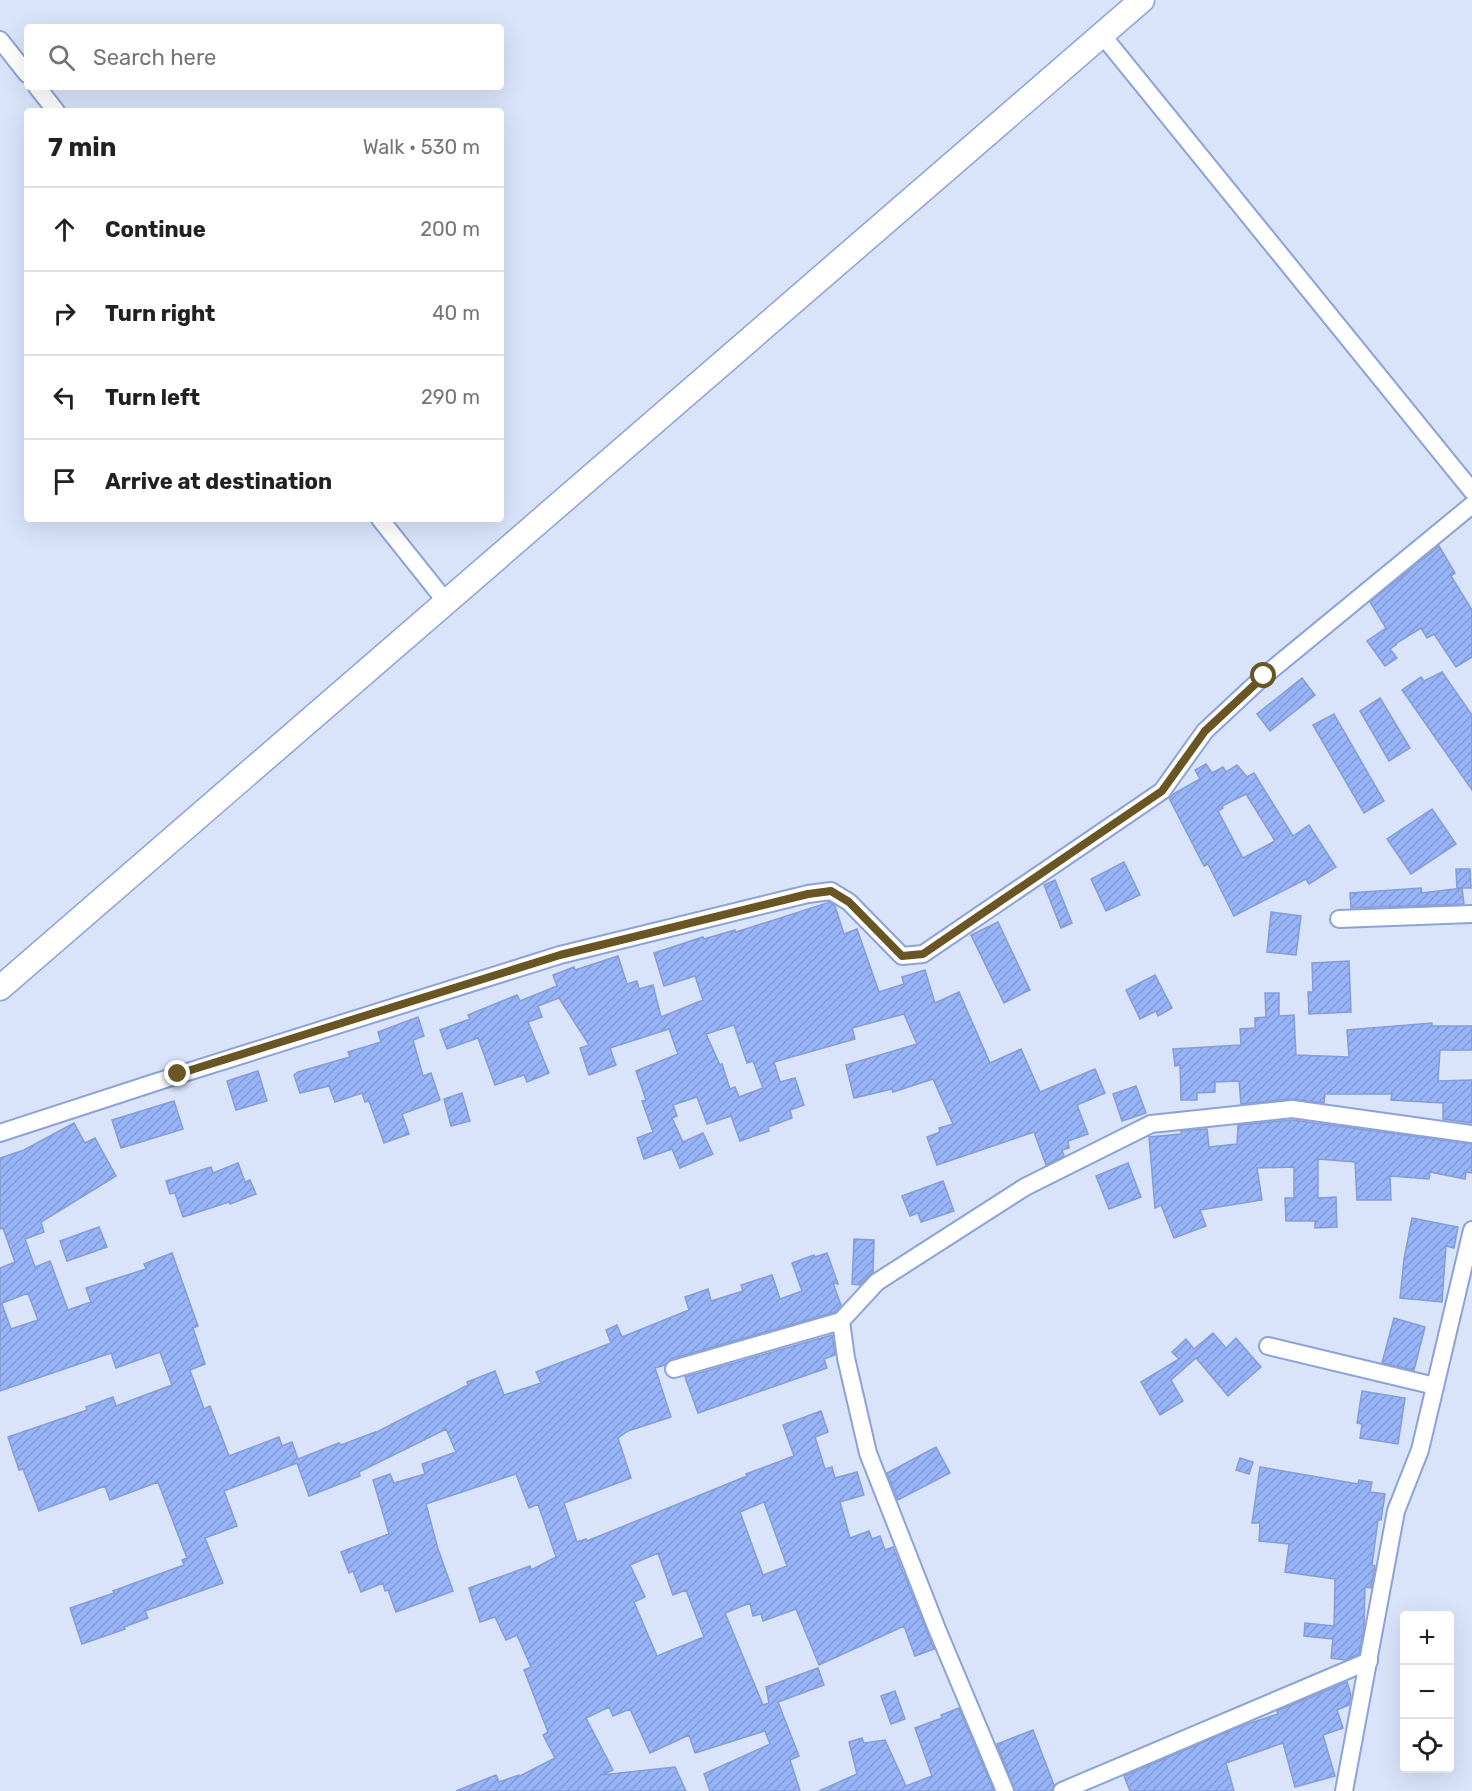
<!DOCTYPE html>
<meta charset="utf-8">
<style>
body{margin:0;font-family:Rubik,sans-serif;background:#f6f6f6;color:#202124}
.controls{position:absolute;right:18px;bottom:18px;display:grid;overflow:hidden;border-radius:6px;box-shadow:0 6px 24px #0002}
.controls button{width:54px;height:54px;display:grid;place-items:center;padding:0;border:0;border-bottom:2px solid #e0e0e0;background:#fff;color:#202124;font:30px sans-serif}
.stop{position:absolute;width:18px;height:18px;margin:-14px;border:4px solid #6a5624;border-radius:50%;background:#fff}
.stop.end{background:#6a5624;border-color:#fff;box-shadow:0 2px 6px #0008}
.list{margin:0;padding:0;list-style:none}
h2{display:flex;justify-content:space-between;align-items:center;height:78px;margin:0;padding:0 24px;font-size:26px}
h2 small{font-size:20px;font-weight:400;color:#757577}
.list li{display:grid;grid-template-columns:39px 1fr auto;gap:18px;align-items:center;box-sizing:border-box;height:84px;padding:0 24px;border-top:2px solid #e0e0e0}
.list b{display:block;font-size:22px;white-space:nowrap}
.list em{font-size:20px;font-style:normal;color:#757577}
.icon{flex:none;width:33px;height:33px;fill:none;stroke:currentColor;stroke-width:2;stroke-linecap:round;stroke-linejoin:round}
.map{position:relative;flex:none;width:1472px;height:1791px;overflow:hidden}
.search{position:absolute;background:#fff;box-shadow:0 6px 24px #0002;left:24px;top:24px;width:480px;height:66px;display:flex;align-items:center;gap:15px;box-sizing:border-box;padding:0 21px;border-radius:6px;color:#757577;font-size:22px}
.panel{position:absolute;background:#fff;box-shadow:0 6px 24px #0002;left:24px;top:108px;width:480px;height:414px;border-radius:6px}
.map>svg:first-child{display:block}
</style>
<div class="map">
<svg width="1472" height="1791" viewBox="0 0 1472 1791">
<defs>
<pattern id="building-hatch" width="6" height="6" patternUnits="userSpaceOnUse" patternTransform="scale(1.5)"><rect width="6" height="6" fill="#97b4f9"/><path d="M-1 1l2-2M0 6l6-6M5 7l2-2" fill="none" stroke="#819ad5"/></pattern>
</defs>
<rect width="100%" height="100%" fill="#d9e4fb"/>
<g fill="url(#building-hatch)" stroke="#869dd3" stroke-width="1.5" fill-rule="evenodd">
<path d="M1439,546L1455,573L1451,576L1472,610V657L1456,667L1434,634L1427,638L1421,628L1395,644L1396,645L1390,649L1397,658L1385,666L1367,641L1386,628L1370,602Z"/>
<path d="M1442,672L1472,715V790L1402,690L1421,677L1424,681Z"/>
<path d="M1302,678L1315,695L1270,731L1257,714Z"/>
<path d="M1380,698L1410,748L1389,761L1360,711Z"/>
<path d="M1334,714L1384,801L1364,813L1313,725Z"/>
<path d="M1206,764L1212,773L1223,767L1226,772L1237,765L1247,777L1254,773L1293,836L1309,825L1336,867L1309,884L1306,879L1234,916L1208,864L1204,866L1169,798L1173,794L1200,779L1195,770ZM1246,794L1275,841L1243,858L1218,811L1223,808L1222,806Z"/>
<path d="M1432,809L1456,844L1411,874L1387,839Z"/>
<path d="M1124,862L1140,895L1106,911L1091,879Z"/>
<path d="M1456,869H1470L1471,888H1457Z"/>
<path d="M1055,880L1072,923L1061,928L1044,885Z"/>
<path d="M1421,888L1422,893L1462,888L1464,904L1351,908L1350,893Z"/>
<path d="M830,902L835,906L844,934L857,929L879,992L904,984L902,977L925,970L935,1003L959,992L990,1063L1021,1049L1040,1092L1095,1069L1105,1093L1077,1105L1088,1134L1068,1141L1069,1148L1062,1150L1064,1156L1046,1165L1034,1132L937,1165L927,1137L940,1132L939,1128L953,1124L933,1079L893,1092L892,1089L854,1098L846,1065L917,1044L904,1014L852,1028L855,1039L774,1062L780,1082L795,1078L804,1105L790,1110L792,1118L768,1127L769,1131L740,1141L731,1116L707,1124L697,1097L673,1105L677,1116L672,1118L683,1142L703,1133L713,1154L680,1168L672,1149L644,1159L637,1138L653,1132L642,1101L646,1100L636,1071L678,1054L669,1029L610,1048L616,1065L589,1075L580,1048L589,1045L559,998L538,1006L542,1017L528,1022L549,1073L527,1082L524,1075L495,1085L478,1038L447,1049L440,1030L470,1019L468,1015L517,995L520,1001L557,986L553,975L574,967L575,970L618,956L627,984L637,981L639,989L653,985L661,1017L703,1000L695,976L664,986L654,953L703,937L704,939L735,930L736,932ZM734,1025L747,1063L753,1061L763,1088L739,1097L735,1087L730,1089L722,1064L720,1065L706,1034Z"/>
<path d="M1271,912L1301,916L1296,955L1267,952Z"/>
<path d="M998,922L1030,990L1004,1003L971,935Z"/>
<path d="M1349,961L1351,1012L1309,1014L1308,992H1313L1312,963Z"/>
<path d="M1155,975L1172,1008L1158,1016L1156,1011L1140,1019L1126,990Z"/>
<path d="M1265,993H1279V1016L1294,1015L1296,1055L1349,1057L1347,1030L1432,1023V1026H1472V1050H1440L1438,1081L1472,1080V1123L1443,1119V1103L1391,1100L1392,1094H1325L1324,1103L1291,1099L1241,1104L1239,1081L1215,1082V1092L1197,1093V1100H1181L1180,1065L1175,1066L1173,1049L1241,1045L1240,1029L1255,1028V1018L1266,1017Z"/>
<path d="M418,1017L424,1036L413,1040L423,1076L431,1073L440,1100L402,1114L409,1134L384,1143L369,1101L365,1102L362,1093L335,1102L329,1086L300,1093L294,1075L298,1072L350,1057L348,1052L381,1042L378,1032Z"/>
<path d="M258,1071L267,1101L236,1110L227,1081Z"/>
<path d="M1136,1086L1146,1113L1122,1121L1113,1094Z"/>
<path d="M462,1093L470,1121L451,1126L444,1099Z"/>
<path d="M174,1101L183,1129L121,1148L112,1120Z"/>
<path d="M1292,1120L1472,1144V1173L1466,1172L1465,1179L1430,1172L1429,1179L1390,1176L1391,1200H1357L1355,1162L1318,1159V1198L1336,1197L1337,1227L1315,1228V1221H1286L1285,1198H1294V1167L1257,1168L1262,1200L1200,1210L1206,1226L1174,1238L1161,1205L1155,1208L1149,1137L1181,1134V1131L1207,1129L1209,1147L1237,1144L1238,1125Z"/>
<path d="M74,1123L85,1143L95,1138L116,1176L41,1222L44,1232L25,1239L35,1267L50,1261L68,1310L91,1302L86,1288L146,1269L144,1264L172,1253L198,1326L193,1328L205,1364L190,1370L204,1409L210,1406L229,1456L279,1437L282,1446L292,1442L298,1459L339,1443L341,1445L375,1432V1433L468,1385L467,1382L495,1371L504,1395L541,1383L536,1372L611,1343L606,1330L617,1325L622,1337L689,1310L685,1297L708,1289L711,1301L743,1291L741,1285L772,1275L780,1299L802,1291L792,1263L814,1255L815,1257L827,1253L838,1284L833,1283L841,1305L835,1312L671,1359L665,1365L655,1368L671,1417L628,1431L618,1438L631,1478L564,1503L577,1542L586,1539L587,1541L747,1476L746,1474L794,1456L783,1425L821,1411L828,1432L815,1437L825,1469L832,1467L835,1478L857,1472L864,1495L840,1502L850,1538L869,1531L872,1539L880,1536L885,1550L893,1547L934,1649L915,1656L904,1626L819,1665L796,1609L763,1621L761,1614L753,1616L750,1603L725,1613L763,1705L769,1703L766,1687L818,1668L824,1685L778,1702L799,1756L790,1760L800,1791H710L704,1774L770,1744L765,1731L695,1753L689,1735L650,1753L630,1709L613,1716L609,1707L586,1718L613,1770L601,1775L675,1767L686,1791H456L496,1775L499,1782L519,1775L520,1776L555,1758L543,1735L548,1732L524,1670L531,1667L517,1635L506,1640L495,1617L480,1622L469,1588L530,1566L531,1570L556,1557L538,1504L529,1508L516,1474L426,1504L438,1549L453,1591L396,1612L388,1590L385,1591L383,1583L361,1592L353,1571L349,1573L341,1552L389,1534L373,1480L390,1474L394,1483L425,1474L422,1464L456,1452L446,1429L359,1472L360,1476L309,1496L297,1463L224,1491L237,1526L205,1538L223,1583L145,1611L148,1618L124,1627L125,1629L82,1644L70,1608L114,1593L113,1591L184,1565L182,1560L187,1558L158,1482L110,1500L105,1486L39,1511L23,1469L19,1470L8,1437L87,1410L86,1407L113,1397L116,1406L172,1385L160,1352L116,1368L111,1353L0,1391V1304H2L11,1329L38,1320L28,1293L0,1304V1268L15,1262L3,1228L0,1229V1158L24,1150ZM764,1502L787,1566L763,1575L740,1512ZM658,1553L673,1595L686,1590L704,1637L657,1656L634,1602L645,1597L630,1565Z"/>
<path d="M238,1163L245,1182L250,1180L256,1194L230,1204L229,1202L183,1217L175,1193L170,1194L166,1181L211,1167L213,1173Z"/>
<path d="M1128,1163L1141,1197L1109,1209L1096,1176Z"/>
<path d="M943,1181L954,1211L921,1222L918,1213L910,1216L902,1196Z"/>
<path d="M1412,1218L1458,1227L1454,1248L1446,1246L1442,1302L1400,1298L1404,1259Z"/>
<path d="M99,1227L107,1247L67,1261L60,1241Z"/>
<path d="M854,1239L874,1240L873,1272L860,1285L852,1284Z"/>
<path d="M1394,1318L1425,1327L1414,1370L1382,1363Z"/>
<path d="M1213,1333L1226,1348L1236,1338L1261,1367L1228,1396L1196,1358L1171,1380L1183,1401L1160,1415L1141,1382L1179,1359L1172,1352L1186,1339L1194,1349Z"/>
<path d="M832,1335L835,1355L824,1359L827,1368L698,1413L685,1377Z"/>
<path d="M1362,1391L1405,1398L1398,1444L1360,1438L1362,1424L1357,1423Z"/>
<path d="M936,1447L950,1473L898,1500L887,1473Z"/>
<path d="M1240,1458L1253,1462L1249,1474L1236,1470Z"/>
<path d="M1260,1467L1358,1484L1359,1480L1372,1482L1370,1492L1385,1494L1381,1520H1378L1372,1565L1375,1566L1371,1588L1365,1587L1364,1628L1359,1654L1345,1660L1331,1658L1333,1639L1304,1636L1305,1623L1334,1626L1335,1579L1285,1572L1289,1544L1259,1541L1260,1523H1252Z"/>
<path d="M1347,1682L1351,1695L1349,1705L1337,1710L1343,1728L1323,1735L1335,1776L1295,1787L1283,1743L1226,1763L1234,1791H1130L1124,1776L1241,1726L1278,1714L1277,1711Z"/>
<path d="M895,1691L905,1719L891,1724L881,1696Z"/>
<path d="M959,1708L994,1791H819L857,1774L849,1742L862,1738L864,1743L885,1740L906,1786L932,1776L915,1728L942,1718L941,1715Z"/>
<path d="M1033,1730L1054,1785L1052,1791H1015L997,1744Z"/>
</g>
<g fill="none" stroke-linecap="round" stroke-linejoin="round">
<g stroke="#8ca2d9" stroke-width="20">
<g id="street">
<path d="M1103,36L1472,491"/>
<path d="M0,40L27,74"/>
<path d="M37,87L56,111"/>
<path d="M380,519L447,603"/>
<path d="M1339,919L1472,914"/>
<path d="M0,1133L178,1075L560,955L808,894L831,891L849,902L902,956L923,954L1162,791L1205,731L1264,676L1472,505"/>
<path d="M841,1321L846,1358L868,1453L937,1629L1005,1791"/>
<path d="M1268,1346L1435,1386"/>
<path d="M674,1369L841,1321L877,1282L1025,1187L1151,1124L1292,1109L1472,1134"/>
<path d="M1062,1791L1369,1661"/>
<path d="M1344,1791L1396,1511L1420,1450L1472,1230"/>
</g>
</g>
<g stroke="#8ca2d9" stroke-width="27">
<path id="secondary" d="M0,988L1142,0"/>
</g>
<use href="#street" stroke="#fff" stroke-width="16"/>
<use href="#secondary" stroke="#fff" stroke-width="24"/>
</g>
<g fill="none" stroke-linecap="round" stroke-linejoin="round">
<path stroke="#6a5624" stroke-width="8" d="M178,1074L560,955L808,894L831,891L849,902L902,956L923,954L1162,791L1205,731L1264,676"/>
</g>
</svg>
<div class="controls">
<button>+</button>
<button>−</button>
<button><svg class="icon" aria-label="locate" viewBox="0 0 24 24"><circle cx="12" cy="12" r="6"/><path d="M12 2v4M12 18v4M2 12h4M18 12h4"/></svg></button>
</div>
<div class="stop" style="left:1264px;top:676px"></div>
<div class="stop end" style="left:178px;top:1074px"></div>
<div class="search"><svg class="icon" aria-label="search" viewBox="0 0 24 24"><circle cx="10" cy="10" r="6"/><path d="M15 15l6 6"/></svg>Search here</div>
<section class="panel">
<h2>7 min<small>Walk · 530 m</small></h2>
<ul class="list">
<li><svg class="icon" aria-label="ahead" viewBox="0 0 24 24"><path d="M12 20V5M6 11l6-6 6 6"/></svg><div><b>Continue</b></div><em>200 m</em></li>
<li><svg class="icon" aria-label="right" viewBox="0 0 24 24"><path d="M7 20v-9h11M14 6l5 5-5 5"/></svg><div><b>Turn right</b></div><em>40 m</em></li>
<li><svg class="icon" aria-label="left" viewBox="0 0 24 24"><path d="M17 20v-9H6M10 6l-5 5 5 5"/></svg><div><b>Turn left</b></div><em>290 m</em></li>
<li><svg class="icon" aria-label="arrive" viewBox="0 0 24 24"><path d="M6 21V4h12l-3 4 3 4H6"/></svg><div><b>Arrive at destination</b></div></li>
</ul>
</section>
</div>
